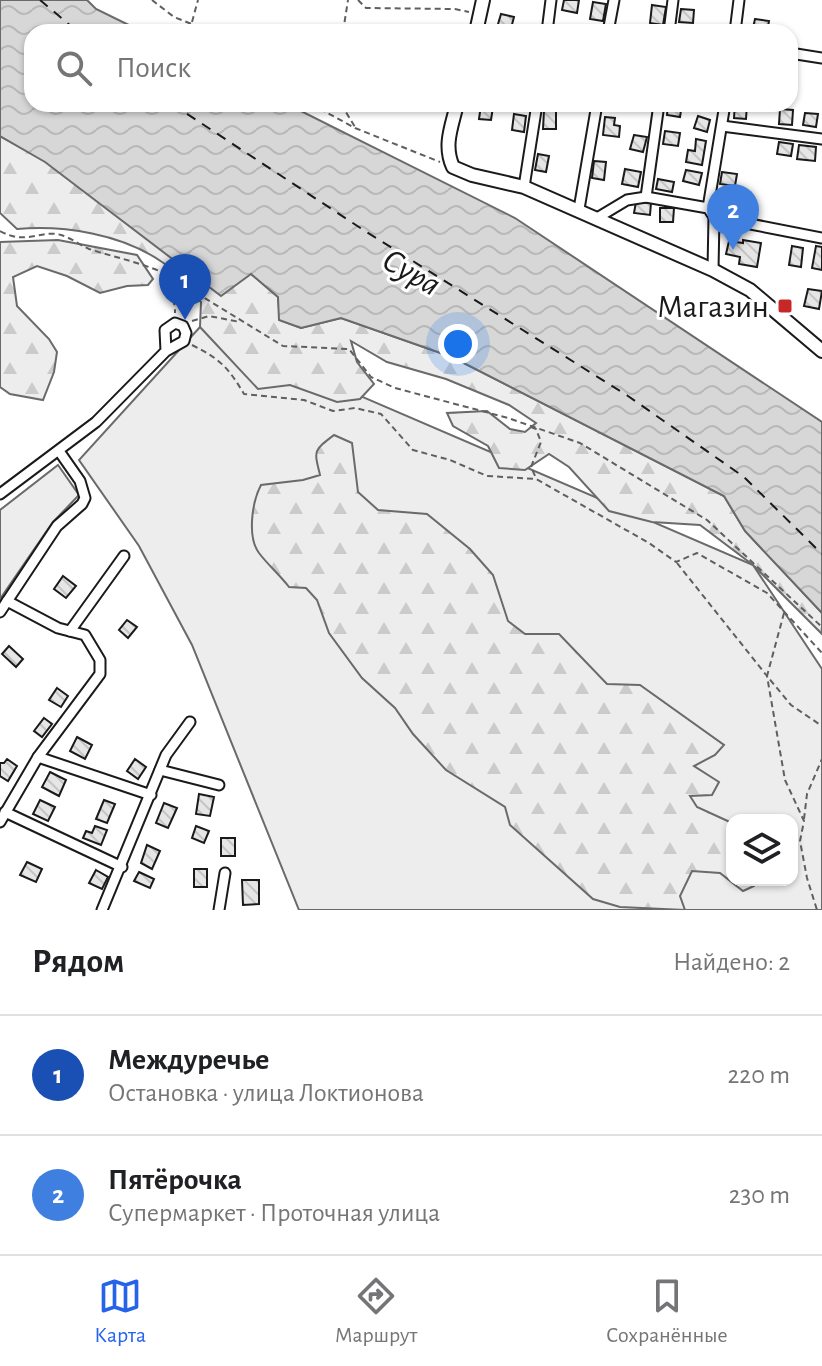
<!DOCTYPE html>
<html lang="ru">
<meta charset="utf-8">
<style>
body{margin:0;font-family:"Alegreya Sans",sans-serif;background:#f6f6f6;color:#202124}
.controls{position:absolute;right:24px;bottom:24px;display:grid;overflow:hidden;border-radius:16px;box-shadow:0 2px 6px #0004}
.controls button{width:72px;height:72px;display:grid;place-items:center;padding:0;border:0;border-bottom:2px solid #e0e0e0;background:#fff;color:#202124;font:40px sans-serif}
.you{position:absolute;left:458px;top:344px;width:28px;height:28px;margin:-20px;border:6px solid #fff;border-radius:50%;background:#1a73e8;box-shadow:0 0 0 12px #1a73e833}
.badge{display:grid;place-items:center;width:52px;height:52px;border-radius:50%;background:#2563eb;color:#fff;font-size:26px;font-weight:700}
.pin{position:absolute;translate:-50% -66px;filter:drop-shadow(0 2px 4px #0008)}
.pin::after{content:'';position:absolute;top:42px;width:28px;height:24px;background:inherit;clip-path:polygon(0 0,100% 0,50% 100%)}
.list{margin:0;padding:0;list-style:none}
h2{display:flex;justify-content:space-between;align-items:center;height:104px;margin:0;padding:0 32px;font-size:34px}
h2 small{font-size:26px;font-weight:400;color:#757577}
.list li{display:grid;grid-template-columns:52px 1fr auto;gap:24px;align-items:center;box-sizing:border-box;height:120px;padding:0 32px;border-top:2px solid #e0e0e0}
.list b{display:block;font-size:30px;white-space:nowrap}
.list p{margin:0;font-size:26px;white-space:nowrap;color:#757577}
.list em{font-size:26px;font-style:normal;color:#757577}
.icon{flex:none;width:44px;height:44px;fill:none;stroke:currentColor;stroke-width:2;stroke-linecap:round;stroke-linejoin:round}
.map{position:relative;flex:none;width:822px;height:910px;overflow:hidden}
.search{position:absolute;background:#fff;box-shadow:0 2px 6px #0004;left:24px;right:24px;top:24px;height:88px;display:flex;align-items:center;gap:20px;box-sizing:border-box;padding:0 28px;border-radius:24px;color:#757577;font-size:30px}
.sheet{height:344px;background:#fff}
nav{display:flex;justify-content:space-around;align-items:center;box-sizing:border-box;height:112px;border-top:2px solid #e0e0e0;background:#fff;font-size:22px;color:#757577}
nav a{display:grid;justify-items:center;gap:4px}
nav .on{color:#2563eb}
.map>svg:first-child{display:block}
</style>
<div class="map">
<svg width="822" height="910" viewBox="0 0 822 910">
<defs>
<pattern id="forest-firs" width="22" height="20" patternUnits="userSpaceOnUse" patternTransform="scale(2)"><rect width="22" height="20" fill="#ededed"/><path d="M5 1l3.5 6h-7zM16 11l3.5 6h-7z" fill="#cbcbcb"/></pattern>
<pattern id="water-waves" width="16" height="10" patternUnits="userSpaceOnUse" patternTransform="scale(2)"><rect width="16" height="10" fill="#d7d7d7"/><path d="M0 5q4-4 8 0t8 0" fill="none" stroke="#b8b8b8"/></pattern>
<pattern id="building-back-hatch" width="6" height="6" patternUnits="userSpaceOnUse" patternTransform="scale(2)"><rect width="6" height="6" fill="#e6e6e6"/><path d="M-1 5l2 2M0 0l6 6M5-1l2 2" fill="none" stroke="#c5c5c5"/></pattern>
</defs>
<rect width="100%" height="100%" fill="#fff"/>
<g fill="#ededed" stroke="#6a6a6a" stroke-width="2" fill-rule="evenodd">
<path d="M200,327L753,565L822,669V910H299L192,645L139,546L79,460ZM732,820H792V880H732Z"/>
<path d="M58,465L79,495L53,522L0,599V510Z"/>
</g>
<g fill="url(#forest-firs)" stroke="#6a6a6a" stroke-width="2">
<path d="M0,136L251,274L278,297L280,320L301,328L341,318L452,357L724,496L745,531L822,613V634L753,565L700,525L652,522L609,511L569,467L549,454L525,470L499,468L488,446L453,426L447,413L487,411L510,429L525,432L536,423L509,405L446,379L387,362L351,341L357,362L374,384L360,399L337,402L290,385L258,389L200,327L201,302C188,290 176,271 162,262C122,234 64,225 17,229L0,213Z"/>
<path d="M58,240L137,255L153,279L148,285L127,286L100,293L67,276L37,266L13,277L17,306L49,339L57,352L54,372L43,400L10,394L0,387V242Z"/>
<path d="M334,435L352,443L358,492L378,510L427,514L470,549L493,575L508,621L525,634H559L607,684L640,685L724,745L715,755L694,766L719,782L712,795L690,796L697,807L732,823V880H756L754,886L743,891L720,873L692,871L680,896L685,910L620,907L593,899L510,825L505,807L446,770L413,734L395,708L362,678L329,633L317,600L306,588L289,587C280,575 268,565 259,553C247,537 252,502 261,485L303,480L320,475C314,450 313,451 334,435Z"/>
</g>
<path fill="url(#water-waves)" stroke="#6a6a6a" stroke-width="2" d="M0,0H87L96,9L143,32H32V104H287L515,218L822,422V613L745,531L724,496L452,357L341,318L301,328L279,320L278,297L251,274L221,296L45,162L0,136Z"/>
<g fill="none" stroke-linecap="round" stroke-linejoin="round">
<g stroke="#1a1a1a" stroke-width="2" stroke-dasharray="10 8" stroke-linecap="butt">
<path d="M40,0L78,32"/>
<path d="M172,104L365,231L628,396L744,477L822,554"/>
</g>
</g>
<g fill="url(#building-back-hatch)" stroke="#1a1a1a" stroke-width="2">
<path d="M564,0H579L577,13L562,10Z"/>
<path d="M593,2L606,4L603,21L590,19Z"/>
<path d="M652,5L666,7L663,25L650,23Z"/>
<path d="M681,9L694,10L693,23L679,22Z"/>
<path d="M501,14L514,17L510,32L496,31Z"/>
<path d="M755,19L769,21L767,32H752Z"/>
<path d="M668,104H682L680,117L667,115Z"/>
<path d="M735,104H747L746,119L734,118Z"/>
<path d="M481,105L493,107L491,120L479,119Z"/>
<path d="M780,109L793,110L792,125L779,124Z"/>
<path d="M544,110H556V129H543Z"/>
<path d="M805,113L818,114L816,127L803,125Z"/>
<path d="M514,114L526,116L524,132L512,130Z"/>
<path d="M698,116L710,120L707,132L694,128Z"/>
<path d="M605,117L615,118L614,125L620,126L619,137L603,135Z"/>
<path d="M665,131L680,133L678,146L663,144Z"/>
<path d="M634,135L647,137L643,152L630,149Z"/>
<path d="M696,139L706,141L702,165L686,162L688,150L695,151Z"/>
<path d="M779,142L793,144L791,156L777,154Z"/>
<path d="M799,145L816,147L815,161L797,159Z"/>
<path d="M538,154L549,156L546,172L535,170Z"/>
<path d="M594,161L606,162L604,180L592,178Z"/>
<path d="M625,169L641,172L638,187L622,184Z"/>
<path d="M686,170L702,173L699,185L683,181Z"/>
<path d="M722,172L737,174L735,186L720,184Z"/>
<path d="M658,179L674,182L672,192L656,189Z"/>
<path d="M636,202L651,203L650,215L634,213Z"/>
<path d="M660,208H674L673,222H660Z"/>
<path d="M743,240L761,243L757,267L739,264L740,257L726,254L729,241L743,243Z"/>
<path d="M792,246L803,248L801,267L789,265Z"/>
<path d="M816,246L822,247V270L812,268Z"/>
<path d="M808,289L822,291L819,309L804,306Z"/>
<path d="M63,576L76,586L66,598L54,589Z"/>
<path d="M127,620L137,627L128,638L119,630Z"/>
<path d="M9,646L23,659L16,667L2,654Z"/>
<path d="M57,688L68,696L61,707L49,700Z"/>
<path d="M44,718L52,724L42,737L34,731Z"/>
<path d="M77,737L92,745L85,759L70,751Z"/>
<path d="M7,759L17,766L8,781L0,776V763H4Z"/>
<path d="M135,759L146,767L138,779L127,771Z"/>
<path d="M50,772L66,780L59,796L42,787Z"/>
<path d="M199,794L214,797L210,816L196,814Z"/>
<path d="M40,800L55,807L48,821L33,814Z"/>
<path d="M104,800L115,804L107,823L96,819Z"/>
<path d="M164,803L177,808L168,828L156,823Z"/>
<path d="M95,826L107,830L101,845L83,838L86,831L92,833Z"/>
<path d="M196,826L209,831L204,843L192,838Z"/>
<rect x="221" y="838" width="14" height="18"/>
<path d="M147,845L160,851L152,869L141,863Z"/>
<path d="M27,862L42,869L36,882L20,875Z"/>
<rect x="194" y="869" width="13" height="18"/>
<path d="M96,870L108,877L102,889L89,883Z"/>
<path d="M139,872L154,879L150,888L134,881Z"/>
<path d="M242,880H259V904L243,905Z"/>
</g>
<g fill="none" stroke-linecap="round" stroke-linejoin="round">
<g stroke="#1a1a1a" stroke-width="13">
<g id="minor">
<path d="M547,32L551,0"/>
<path d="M608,32L614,0"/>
<path d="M669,32L673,0"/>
<path d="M735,32L739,0"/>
<path d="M790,53L822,58"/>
<path d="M722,126L822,139"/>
<path d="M524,187L537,104"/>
<path d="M646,197L659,104"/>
<path d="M708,208L725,104"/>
<path d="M579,209L597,104"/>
<path d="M714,217L822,238"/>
<path d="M597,218L627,200L646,197L708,208L714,217L713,270"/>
<path d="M0,494L96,422L166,351L184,341L186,333L183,326L175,323L165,330L166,351"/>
<path d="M0,612L57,526L82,504L85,498L80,481L59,451"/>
<path d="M70,631L124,556"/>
<path d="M38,757L151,795"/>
<path d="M160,770L219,785"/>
<path d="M5,812L122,867"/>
<path d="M0,822L38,757L100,674V660L85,635L58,628L7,601"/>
<path d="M102,910L166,755L190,722"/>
<path d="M219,910L225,873"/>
</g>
</g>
<g stroke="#1a1a1a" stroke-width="16">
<g id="major">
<path d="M476,32L483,0"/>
<path d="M457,104C452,126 443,145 453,167L472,175L524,187L713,270L750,290L822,351"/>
</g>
</g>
<g stroke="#5f5f5f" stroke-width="2" stroke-dasharray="6 4" stroke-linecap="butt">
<path d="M152,0L174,17L199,27L203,32"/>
<path d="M358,0L366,8L455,9L469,12"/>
<path d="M192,22L198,0"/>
<path d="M343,32L348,0"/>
<path d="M311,104L355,128L440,162"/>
<path d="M341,104L355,127"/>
<path d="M0,231C27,246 41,229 61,235C71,238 80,245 89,249C114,257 138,262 162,272L175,306V313"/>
<path d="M162,272L283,346L349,349L371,377L395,388L508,418L580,443L707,520L822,627"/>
<path d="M192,321L209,316L240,322"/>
<path d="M192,345C220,359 228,367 244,394L304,400L333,411L355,408L381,414L413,450L450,460L487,476L536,479L649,543L676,562L697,553L767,593L822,653"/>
<path d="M531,427L536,429L541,442L531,467L536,478"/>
<path d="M677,563L767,676L785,780L804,821L800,841L807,878L817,910"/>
<path d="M784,613L767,676L791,705L822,726"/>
<path d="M804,819L807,794L822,759"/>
</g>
<use href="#minor" stroke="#fff" stroke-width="9"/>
<use href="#major" stroke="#fff" stroke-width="12"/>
</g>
<rect fill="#c62828" stroke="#fff" stroke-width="3" x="777" y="298" width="16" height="16" rx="4"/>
<g text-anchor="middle" stroke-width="6" stroke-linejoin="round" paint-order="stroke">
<g font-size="32" fill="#1a1a1a" stroke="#fff" text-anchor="end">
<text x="769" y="317">Магазин</text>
</g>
<g font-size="34" font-style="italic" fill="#1a1a1a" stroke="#fff">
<text transform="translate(412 271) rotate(30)" y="12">Сура</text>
</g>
</g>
</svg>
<div class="controls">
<button><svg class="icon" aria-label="layers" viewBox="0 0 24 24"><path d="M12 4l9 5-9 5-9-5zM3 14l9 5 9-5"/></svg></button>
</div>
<div class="you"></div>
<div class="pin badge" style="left:185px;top:320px;background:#1a4fb4">1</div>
<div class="pin badge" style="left:733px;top:250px;background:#3f7fe0">2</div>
<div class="search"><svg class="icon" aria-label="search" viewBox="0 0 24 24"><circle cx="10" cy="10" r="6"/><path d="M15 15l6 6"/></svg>Поиск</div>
</div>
<section class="sheet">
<h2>Рядом<small>Найдено: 2</small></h2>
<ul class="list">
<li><span class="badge" style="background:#1a4fb4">1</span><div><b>Междуречье</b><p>Остановка · улица Локтионова</p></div><em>220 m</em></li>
<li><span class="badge" style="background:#3f7fe0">2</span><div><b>Пятёрочка</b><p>Супермаркет · Проточная улица</p></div><em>230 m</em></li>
</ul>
</section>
<nav>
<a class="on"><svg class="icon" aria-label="map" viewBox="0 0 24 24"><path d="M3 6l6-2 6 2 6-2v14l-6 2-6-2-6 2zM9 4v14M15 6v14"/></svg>Карта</a>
<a><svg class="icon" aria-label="directions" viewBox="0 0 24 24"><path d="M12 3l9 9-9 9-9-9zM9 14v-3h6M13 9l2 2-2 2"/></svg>Маршрут</a>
<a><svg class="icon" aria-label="saved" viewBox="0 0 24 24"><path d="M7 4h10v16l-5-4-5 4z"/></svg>Сохранённые</a>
</nav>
